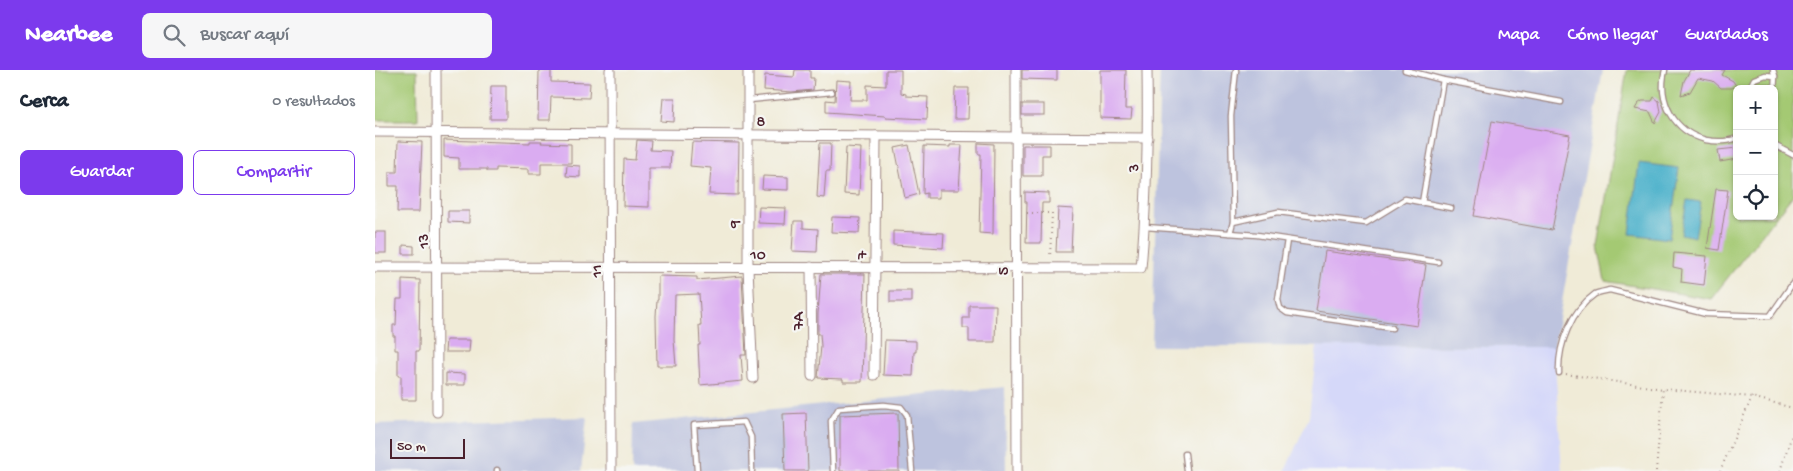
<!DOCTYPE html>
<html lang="es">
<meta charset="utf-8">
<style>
body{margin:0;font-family:"Gochi Hand",sans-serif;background:#f6f6f7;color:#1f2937}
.controls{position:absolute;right:15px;top:15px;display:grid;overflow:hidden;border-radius:8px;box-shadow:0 1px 4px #0004}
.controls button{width:45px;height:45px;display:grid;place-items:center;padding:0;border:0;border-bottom:1px solid #e0e1e3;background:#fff;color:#1f2937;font:25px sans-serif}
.scale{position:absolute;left:15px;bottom:12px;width:75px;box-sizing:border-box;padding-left:5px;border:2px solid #4a1f2b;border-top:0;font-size:14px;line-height:18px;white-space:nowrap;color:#4a1f2b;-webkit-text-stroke:4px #f6f6f2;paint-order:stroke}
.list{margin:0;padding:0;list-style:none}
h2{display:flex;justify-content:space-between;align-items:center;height:65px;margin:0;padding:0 20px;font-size:21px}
h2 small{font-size:16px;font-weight:400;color:#747a83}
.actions{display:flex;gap:10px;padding:15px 20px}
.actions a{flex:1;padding:11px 0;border:1px solid #7c3aed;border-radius:8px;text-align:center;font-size:18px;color:#7c3aed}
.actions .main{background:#7c3aed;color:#fff}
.icon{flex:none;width:28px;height:28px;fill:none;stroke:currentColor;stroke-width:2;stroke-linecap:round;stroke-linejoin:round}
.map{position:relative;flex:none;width:1418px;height:401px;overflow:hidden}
header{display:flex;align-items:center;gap:30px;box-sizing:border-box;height:70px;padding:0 25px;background:#7c3aed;color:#fff}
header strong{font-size:24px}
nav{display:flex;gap:28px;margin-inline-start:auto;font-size:18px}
.search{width:350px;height:45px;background:#f6f6f7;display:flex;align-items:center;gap:12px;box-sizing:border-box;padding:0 18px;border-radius:8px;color:#747a83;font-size:19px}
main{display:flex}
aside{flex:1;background:#fff}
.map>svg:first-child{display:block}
</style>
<header>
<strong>Nearbee</strong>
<div class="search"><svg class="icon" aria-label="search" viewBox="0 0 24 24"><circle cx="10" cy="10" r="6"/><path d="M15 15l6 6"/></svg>Buscar aquí</div>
<nav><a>Mapa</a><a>Cómo llegar</a><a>Guardados</a></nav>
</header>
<main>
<aside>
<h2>Cerca<small>0 resultados</small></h2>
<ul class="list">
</ul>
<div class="actions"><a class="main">Guardar</a><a>Compartir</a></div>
</aside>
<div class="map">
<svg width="1418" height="401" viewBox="0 0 1418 401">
<rect width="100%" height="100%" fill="#f6f6f2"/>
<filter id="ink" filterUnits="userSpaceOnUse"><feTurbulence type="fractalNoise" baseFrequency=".02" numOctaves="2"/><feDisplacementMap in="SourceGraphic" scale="10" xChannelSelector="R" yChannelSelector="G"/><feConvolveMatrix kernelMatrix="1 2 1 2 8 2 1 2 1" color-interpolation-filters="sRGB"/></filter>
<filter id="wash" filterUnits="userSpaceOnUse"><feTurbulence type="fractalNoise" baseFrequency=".0096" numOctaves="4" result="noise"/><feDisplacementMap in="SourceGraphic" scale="20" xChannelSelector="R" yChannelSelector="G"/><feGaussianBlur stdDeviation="1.12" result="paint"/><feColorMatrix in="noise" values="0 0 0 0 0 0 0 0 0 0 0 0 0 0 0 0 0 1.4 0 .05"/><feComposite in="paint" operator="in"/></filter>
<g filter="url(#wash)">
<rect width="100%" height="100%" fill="#f0ebd7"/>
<path fill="#d5d8f9" d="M942,276L1179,277L1187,401H910L934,347Z"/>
<g fill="#bdc3de">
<path d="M785,0H1228L1179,277L777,276Z"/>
<path d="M630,317L631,401H257L258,354Z"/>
<path d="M212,347L206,401H0V354Z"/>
</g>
<g fill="#a4c973" stroke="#77744f" fill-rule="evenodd">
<path d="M0,0H42L43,50H0Z"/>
<path d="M1252,0H1418V125L1336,229L1230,211L1223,176ZM1362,19H1399V146H1362Z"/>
</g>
<g fill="#4ab0ca" stroke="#4a687a">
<path d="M1264,93L1304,98L1294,169L1255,164Z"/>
<path d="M1312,130L1326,132L1320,167L1306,164Z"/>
</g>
<g id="blocks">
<g fill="#daacf1">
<path d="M420,0H435V8H439L438,20L417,22L389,20L390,5L419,7Z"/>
<path d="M511,0H526V23L531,24V26L553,27L552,49L510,47V46L451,42V30L460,31L461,10L476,11L475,30H492V15L511,16Z"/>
<path d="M647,0H682V10L647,9Z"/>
<path d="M725,0H751L750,39H757L756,49L725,48Z"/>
<path d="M1315,0H1350L1347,5L1358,11L1361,16L1357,18H1346L1338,11L1323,8L1315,22L1306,25L1309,11Z"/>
<path d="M164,1H176V12L215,13L214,28L176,27L175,50H163Z"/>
<path d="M116,16H131V49H115Z"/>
<path d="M580,18H594L593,49H579Z"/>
<path d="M1279,27L1284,31L1286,42L1280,53L1275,42L1260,39L1263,34L1267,31H1277Z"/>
<path d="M288,28H300L299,52L286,51Z"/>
<rect x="647" y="34" width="22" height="11"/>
<path d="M1117,51L1195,65L1177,160L1099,146Z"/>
<path d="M69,70L155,73V71H167L166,73L196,74V93H166V104H154V99L121,98V101H112V99H84V88L69,87Z"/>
<path d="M262,70L276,71L275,80L296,81L295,98H274V137L248,136L249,89L260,90Z"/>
<path d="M23,71L47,72L44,142H22L23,116H14V102H22Z"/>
<path d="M317,72L364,73L363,125L334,124L336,98L315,96Z"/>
<path d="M445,73H456L455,101H451L449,128L442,127Z"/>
<path d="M603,73L619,74L618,164L604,163L606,84H603Z"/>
<path d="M534,75L544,124L530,128L520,78Z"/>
<path d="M575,75H587L584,120H564V128H552V123L548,124L549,76L575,77Z"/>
<path d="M648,75H675V85H667V106H648Z"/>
<path d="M471,77L486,78L484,125L469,124Z"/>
<path d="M1362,78V89L1345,92L1343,80Z"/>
<path d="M192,95L205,96V107L191,106Z"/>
<path d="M388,106L413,107V120L387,119Z"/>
<path d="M1341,119L1353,120L1344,180L1332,178Z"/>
<path d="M650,122L674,123V133H667L666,173H651L652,132H650Z"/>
<path d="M384,137L411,138L410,154L383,153Z"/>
<path d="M683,138L698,139L696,182H681Z"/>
<path d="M73,141H94V153L73,152Z"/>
<path d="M457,147L485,148L484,163L456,162Z"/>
<path d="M419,151H428V158L443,159L442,182L417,181Z"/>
<path d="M518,161L569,163L568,178L518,175Z"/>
<rect x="0" y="162" width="11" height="21"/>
<path d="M28,175L39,176V184H28Z"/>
<path d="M950,181L1051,195L1042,256L941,241Z"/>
<path d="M1299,183L1332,186L1329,215L1306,212L1307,199L1298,197Z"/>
<path d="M446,204H490L487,312H468V309L443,308L446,276L445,264H443V244Z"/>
<path d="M283,206L322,207V210L367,206L371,285H366L368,311L325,315L323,275H325L324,255H326L324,224L300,225L299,270L301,296H282L281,246L282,230H283Z"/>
<path d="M27,209L45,210L44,281H41V330H26V306H23V280H20V266H18V255H21L22,229H27Z"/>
<rect x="515" y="221" width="21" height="11"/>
<path d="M594,235H621L620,272H594V258H588V248H594Z"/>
<path d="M71,270H95L94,282H70Z"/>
<path d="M510,270L541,271V282H539L538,306L508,305Z"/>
<path d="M71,303L90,304V315H71Z"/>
<path d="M431,343L433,401H410L408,344Z"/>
<path d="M523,343L524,401H465V345Z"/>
</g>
</g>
</g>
<g filter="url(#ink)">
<use href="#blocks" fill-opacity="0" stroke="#9d8581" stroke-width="1"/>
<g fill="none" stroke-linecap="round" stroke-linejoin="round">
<g stroke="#9d8581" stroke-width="7">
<g id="service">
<path d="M1030,0L1068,10L1186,32"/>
<path d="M1290,0C1282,31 1299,62 1331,70C1341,72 1352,72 1362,68"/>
<path d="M1398,0L1400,6L1399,24"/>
<path d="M1374,19L1379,9L1390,5L1400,6"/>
<path d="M374,30L457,22"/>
<path d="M1399,75L1418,85"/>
<path d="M1047,133L1068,10"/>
<path d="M858,152L856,46L861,0"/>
<path d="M770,157L882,165L1063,192"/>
<path d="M855,163L858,152L903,142L991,153L1030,129L1076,138"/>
<path d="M912,170L903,230L905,238L912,243L932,246L1017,258"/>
<path d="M1184,303C1183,274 1196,241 1220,224C1224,222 1231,221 1235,220L1331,244L1395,246L1418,213"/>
<path d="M810,384L812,401"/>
<path d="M122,401V400"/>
<path d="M322,401L319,355L369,352L376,367L377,401"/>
<path d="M458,401L456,351L464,338L509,335L526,337L532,345L537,401"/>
</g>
</g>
<g stroke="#9d8581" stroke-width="11">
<g id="minor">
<path d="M61,0L62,342"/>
<path d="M235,0L236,401"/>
<path d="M373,0V198L378,308"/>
<path d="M641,0L642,401"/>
<path d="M0,62L773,68"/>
<path d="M0,197L766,198C772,132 773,66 772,0"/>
<path d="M436,197L437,306"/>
<path d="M499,305L501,66"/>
</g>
</g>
<g stroke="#9d8581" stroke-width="2" stroke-dasharray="1 4" stroke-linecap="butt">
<path d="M652,143H677L675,188"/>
<path d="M1191,304L1288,319L1377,327L1418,338"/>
<path d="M1281,401L1288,319"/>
<path d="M1345,401L1377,327"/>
<path d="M1405,401L1418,362"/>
</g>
<use href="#service" stroke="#fff" stroke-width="4.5"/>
<use href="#minor" stroke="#fff" stroke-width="9"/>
</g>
</g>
<g text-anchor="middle" stroke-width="4.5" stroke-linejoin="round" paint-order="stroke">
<g font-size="16" fill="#4a1f2b" stroke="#f6f6f2">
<text x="386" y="56">8</text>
<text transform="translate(757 98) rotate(-88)" y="6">3</text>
<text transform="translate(358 154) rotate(-90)" y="6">9</text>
<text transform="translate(47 171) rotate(-90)" y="6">13</text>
<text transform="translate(383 183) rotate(-1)" y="6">10</text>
<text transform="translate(485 185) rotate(-89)" y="6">7</text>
<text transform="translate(220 201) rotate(-90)" y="6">11</text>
<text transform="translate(627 201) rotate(-90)" y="6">5</text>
<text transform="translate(422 251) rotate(-90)" y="6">7A</text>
</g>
</g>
</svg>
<div class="controls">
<button>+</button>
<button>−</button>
<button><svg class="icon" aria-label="locate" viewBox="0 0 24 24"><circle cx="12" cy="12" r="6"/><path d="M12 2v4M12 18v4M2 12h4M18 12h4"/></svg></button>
</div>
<div class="scale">50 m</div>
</div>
</main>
